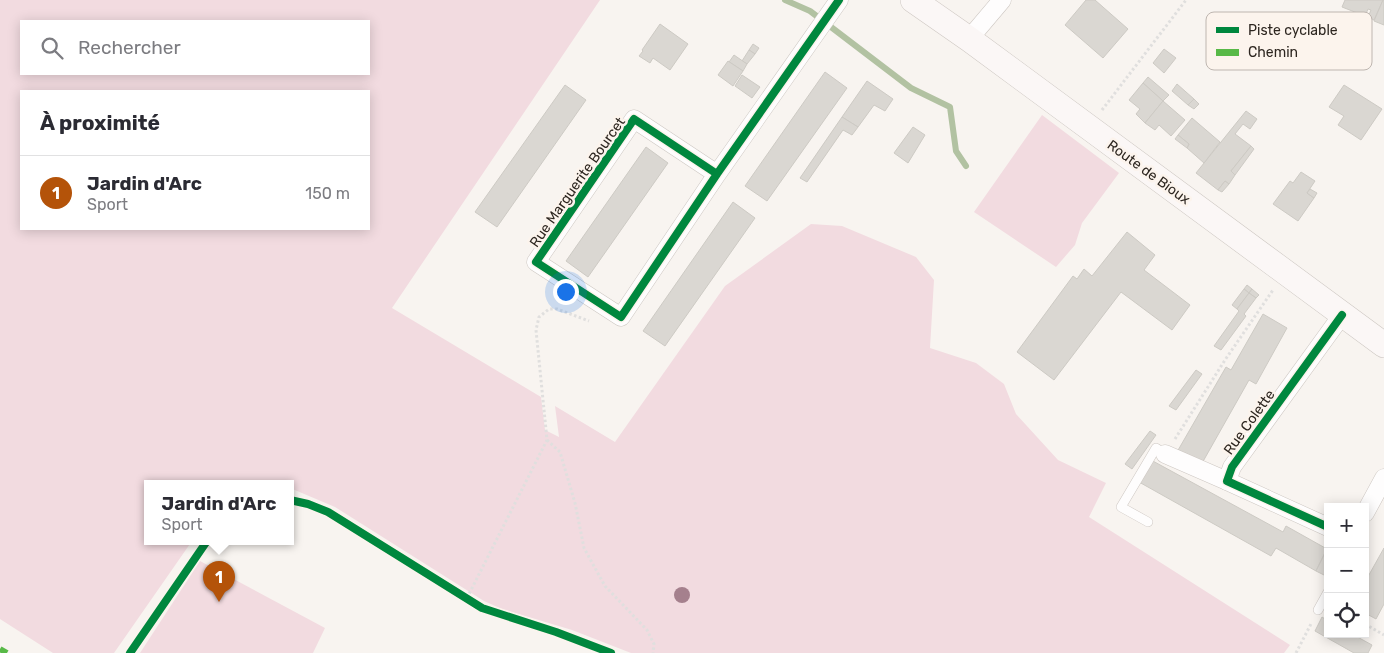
<!DOCTYPE html>
<html lang="fr">
<meta charset="utf-8">
<style>
body{margin:0;font-family:Rubik,sans-serif;background:#f7f7f7;color:#2b2b33}
.controls{position:absolute;right:15px;bottom:15px;display:grid;overflow:hidden;border-radius:0px;box-shadow:0 2px 12px #0003}
.controls button{width:45px;height:45px;display:grid;place-items:center;padding:0;border:0;border-bottom:1px solid #e1e1e2;background:#fff;color:#2b2b33;font:25px sans-serif}
.you{position:absolute;left:565px;top:291px;width:18px;height:18px;margin:-12px;border:4px solid #fff;border-radius:50%;background:#1a73e8;box-shadow:0 0 0 8px #1a73e833}
.badge{display:grid;place-items:center;width:32px;height:32px;border-radius:50%;background:#b45309;color:#fff;font-size:16px;font-weight:700}
.pin{position:absolute;translate:-50% -41px;filter:drop-shadow(0 1px 2px #0008)}
.pin::after{content:'';position:absolute;top:26px;width:18px;height:15px;background:inherit;clip-path:polygon(0 0,100% 0,50% 100%)}
.popup{position:absolute;left:144px;top:480px;width:150px;height:65px;box-sizing:border-box;display:grid;place-content:center;border-radius:0px;background:#fff;filter:drop-shadow(0 1px 4px #0005);font-size:16px;white-space:nowrap;color:#7c7c81}
.popup b{font-size:19px;color:#2b2b33}
.popup::after{content:'';position:absolute;left:50%;top:100%;margin-left:-10px;border:10px solid transparent;border-top-color:#fff}
.list{margin:0;padding:0;list-style:none}
h2{display:flex;justify-content:space-between;align-items:center;height:65px;margin:0;padding:0 20px;font-size:21px}
h2 small{font-size:16px;font-weight:400;color:#7c7c81}
.list li{display:grid;grid-template-columns:32px 1fr auto;gap:15px;align-items:center;box-sizing:border-box;height:75px;padding:0 20px;border-top:1px solid #e1e1e2}
.list b{display:block;font-size:19px;white-space:nowrap}
.list p{margin:0;font-size:16px;white-space:nowrap;color:#7c7c81}
.list em{font-size:16px;font-style:normal;color:#7c7c81}
.icon{flex:none;width:28px;height:28px;fill:none;stroke:currentColor;stroke-width:2;stroke-linecap:round;stroke-linejoin:round}
.map{position:relative;flex:none;width:1384px;height:653px;overflow:hidden}
.search{position:absolute;background:#fff;box-shadow:0 2px 12px #0003;left:20px;top:20px;width:350px;height:55px;display:flex;align-items:center;gap:12px;box-sizing:border-box;padding:0 18px;border-radius:0px;color:#7c7c81;font-size:19px}
.panel{position:absolute;background:#fff;box-shadow:0 2px 12px #0003;left:20px;top:90px;width:350px;height:140px;border-radius:0px}
.map>svg:first-child{display:block}
</style>
<div class="map">
<svg width="1384" height="653" viewBox="0 0 1384 653">
<rect width="100%" height="100%" fill="#f8f4f0"/>
<g fill="#f2dbe0" fill-rule="evenodd">
<path d="M0,0H600L392,308L541,397L545,430L559,437L555,406L615,442L725,286L811,224L842,226L916,257L934,280L930,348L976,363L1004,384L1016,414L1058,460L1106,483L1089,517L1290,645L1284,653H631L572,630L502,609L484,601L335,507L290,488V483H148V541H192L114,653H53L0,619ZM21,21H369V74H21ZM21,91H369V229H21Z"/>
<path d="M1042,115L1119,173L1082,223L1075,245L1056,267L974,212Z"/>
<path d="M200,561L325,628L313,653H140Z"/>
</g>
<g fill="none" stroke-linecap="round" stroke-linejoin="round">
<path stroke="#b2c2a2" stroke-width="6" d="M785,0L810,11L911,88L950,107L956,151L966,166"/>
</g>
<g fill="#dad7d2" stroke="#cdcac4">
<path d="M1086,0H1095L1128,29L1103,58L1065,25Z"/>
<path d="M1345,0H1383L1374,20L1368,17L1371,10L1368,9L1365,16L1342,7Z"/>
<path d="M1383,0H1384V25L1374,21Z"/>
<path d="M660,24L688,44L670,70L653,58L650,63L639,56L643,51L642,50Z"/>
<path d="M753,44L759,48L755,54L749,50Z"/>
<path d="M1164,49L1176,58L1164,73L1153,63Z"/>
<path d="M749,50L755,54L747,64L742,61Z"/>
<path d="M734,55L747,64L743,71L729,62Z"/>
<path d="M728,61L743,71L733,86L718,75Z"/>
<path d="M825,72L847,88L767,201L745,186Z"/>
<path d="M742,75L760,87L752,98L735,86Z"/>
<path d="M1148,77L1169,95L1163,101L1143,83Z"/>
<path d="M867,81L893,99L885,111L874,105L858,127L842,117Z"/>
<path d="M1143,83L1163,101L1145,123L1136,114L1140,109L1129,100Z"/>
<path d="M1177,84L1194,99L1188,105L1172,91Z"/>
<path d="M565,85L586,100L497,227L475,212Z"/>
<path d="M1344,85L1382,109L1361,140L1338,125L1344,116L1329,107Z"/>
<path d="M1194,99L1199,104L1194,109L1188,105Z"/>
<path d="M1163,101L1185,120L1171,136L1159,125L1155,130L1145,123Z"/>
<path d="M1246,111L1257,119L1250,129L1243,124L1235,134L1251,146L1231,171L1235,175L1229,184L1225,181L1218,190L1196,173Z"/>
<path d="M842,117L858,127L852,135L843,130L807,182L800,178Z"/>
<path d="M1192,118L1220,142L1204,163L1187,148L1189,144L1178,135Z"/>
<path d="M913,127L925,135L908,163L894,153Z"/>
<path d="M1178,135L1189,144L1187,148L1175,139Z"/>
<path d="M1251,146L1254,149L1235,175L1231,171Z"/>
<path d="M646,147L668,163L588,277L566,261Z"/>
<path d="M1301,172L1315,181L1307,193L1314,198L1298,221L1273,204L1290,181L1293,183Z"/>
<path d="M1225,181L1229,184L1222,192L1218,190Z"/>
<path d="M1310,189L1317,193L1314,198L1307,193Z"/>
<path d="M733,202L755,218L665,346L643,331Z"/>
<path d="M1127,232L1155,255L1144,270L1190,305L1172,330L1121,292L1054,380L1017,352L1073,276L1077,279L1084,269L1092,276Z"/>
<path d="M1247,285L1252,289L1249,293L1244,289Z"/>
<path d="M1244,289L1249,293L1237,309L1232,305Z"/>
<path d="M1252,289L1259,295L1256,298L1249,293Z"/>
<path d="M1249,293L1256,298L1244,314L1246,316L1221,350L1214,346L1239,311L1237,309Z"/>
<path d="M1263,314L1287,328L1256,384L1249,380L1201,465L1177,452L1226,367L1231,370Z"/>
<path d="M1196,370L1202,374L1176,410L1169,406Z"/>
<path d="M1150,431L1156,435L1132,469L1125,464Z"/>
<path d="M1151,460L1283,532L1286,526L1327,549L1316,571L1276,548L1271,556L1139,482Z"/>
<path d="M1384,548V604L1376,619L1365,613V582Z"/>
<path d="M1327,549L1328,550V577L1316,571Z"/>
<path d="M1322,617L1328,621V634H1352L1372,645L1368,653H1354L1315,631Z"/>
</g>
<g fill="none" stroke-linecap="round" stroke-linejoin="round">
<g stroke="#cdc7c2" stroke-width="10">
<g id="lane">
<path d="M1148,522L1121,507L1156,448L1165,454"/>
<path d="M1318,610L1328,592"/>
</g>
</g>
<g stroke="#cdc7c2" stroke-width="19">
<g id="street">
<path d="M969,39L1002,0"/>
<path d="M717,174L621,317L536,262L634,119L717,174L839,0"/>
<path d="M1165,454L1227,481"/>
<path d="M1365,513L1384,478"/>
<path d="M1328,527L1227,481L1232,467L1342,315"/>
</g>
</g>
<g stroke="#cdc7c2" stroke-width="26">
<path id="secondary" d="M913,0L969,39L1384,345"/>
</g>
<g stroke="#e0dfde" stroke-width="3" stroke-dasharray="2.5 2.5" stroke-linecap="butt">
<path d="M1102,110L1186,0"/>
<path d="M1175,439L1225,360L1273,290"/>
<path d="M547,440L560,452L575,503L584,548L605,586L647,630L654,644L653,653"/>
<path d="M467,598L547,440L536,330L539,317L549,309H557L589,321"/>
<path d="M1365,624L1384,635"/>
<path d="M1296,653L1312,622"/>
</g>
<use href="#lane" stroke="#fefdfd" stroke-width="9"/>
<use href="#street" stroke="#fefdfd" stroke-width="18"/>
<use href="#secondary" stroke="#fbf7f6" stroke-width="25"/>
<path stroke="#58b947" stroke-width="6" stroke-dasharray="12 6" stroke-linecap="butt" d="M0,649L7,653"/>
<g stroke="#fcf4ed" stroke-width="11">
<g id="cycleway">
<path d="M717,174L621,317L536,262L634,119L717,174L839,0"/>
<path d="M290,500L308,504L328,512L482,608L556,632L611,653"/>
<path d="M1328,527L1227,481L1232,467L1342,315"/>
<path d="M130,653L207,541"/>
</g>
</g>
<use href="#cycleway" stroke="#00873e" stroke-width="8"/>
</g>
<circle fill="#a5808d" cx="682" cy="595" r="8"/>
<g text-anchor="middle" stroke-width="5" stroke-linejoin="round" paint-order="stroke">
<g font-size="14" fill="#2d2620" stroke="#fcf4ed">
<text transform="translate(1149 172) rotate(36)" y="5">Route de Bioux</text>
<text transform="translate(577 182) rotate(-55)" y="5">Rue Marguerite Bourcet</text>
<text transform="translate(1249 422) rotate(-54)" y="5">Rue Colette</text>
</g>
</g>
<rect x="1206" y="12" width="166" height="58" rx="8" fill="#fcf4ed" stroke="#beb6b0" stroke-width="1"/>
<rect x="1216" y="27" width="23" height="6" fill="#00873e"/>
<rect x="1216" y="49" width="23" height="7" fill="#58b947"/>
<g font-size="14" fill="#2d2620">
<text x="1248" y="35">Piste cyclable</text>
<text x="1248" y="57">Chemin</text>
</g>
</svg>
<div class="controls">
<button>+</button>
<button>−</button>
<button><svg class="icon" aria-label="locate" viewBox="0 0 24 24"><circle cx="12" cy="12" r="6"/><path d="M12 2v4M12 18v4M2 12h4M18 12h4"/></svg></button>
</div>
<div class="you"></div>
<div class="pin badge" style="left:219px;top:602px">1</div>
<div class="popup"><b>Jardin d'Arc</b>Sport</div>
<div class="search"><svg class="icon" aria-label="search" viewBox="0 0 24 24"><circle cx="10" cy="10" r="6"/><path d="M15 15l6 6"/></svg>Rechercher</div>
<section class="panel">
<h2>À proximité<small></small></h2>
<ul class="list">
<li><span class="badge">1</span><div><b>Jardin d'Arc</b><p>Sport</p></div><em>150 m</em></li>
</ul>
</section>
</div>
